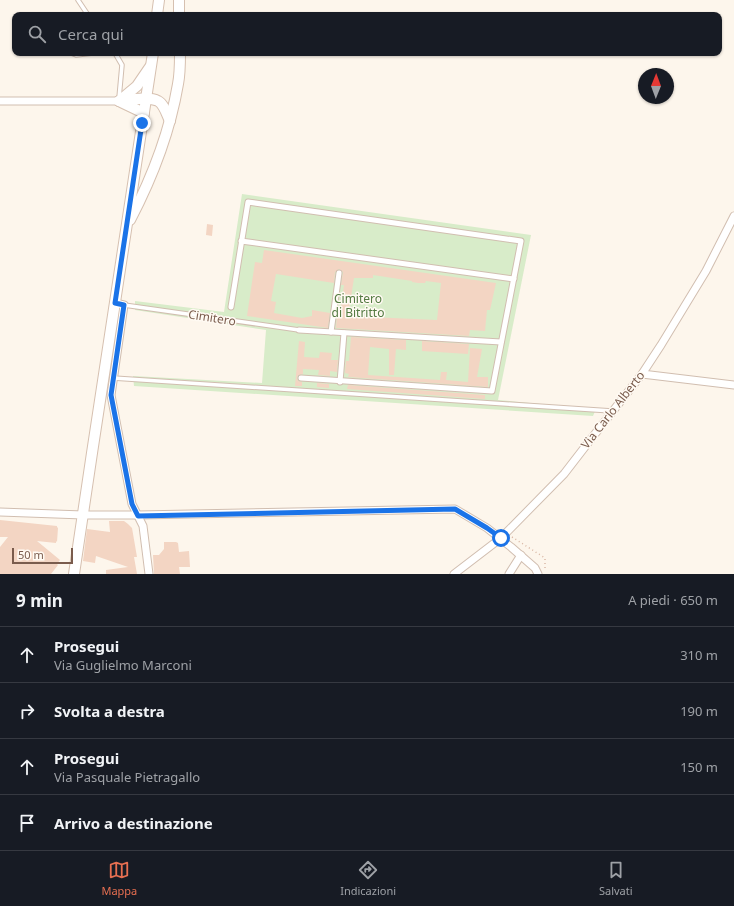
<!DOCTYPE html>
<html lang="it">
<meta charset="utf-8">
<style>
body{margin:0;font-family:"Noto Sans",sans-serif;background:#20242c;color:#f1f3f6}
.compass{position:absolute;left:638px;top:68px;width:36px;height:36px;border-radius:50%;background:#171b24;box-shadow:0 1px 3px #0004;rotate:1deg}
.scale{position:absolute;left:12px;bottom:10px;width:61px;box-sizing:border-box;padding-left:4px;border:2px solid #7a5c4d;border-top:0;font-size:11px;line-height:14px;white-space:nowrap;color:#7a5c4d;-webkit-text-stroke:3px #fffaf3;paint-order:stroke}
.stop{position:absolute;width:12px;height:12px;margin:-9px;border:3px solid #1a73e8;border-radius:50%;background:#fff}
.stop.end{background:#1a73e8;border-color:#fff;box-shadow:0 1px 4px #0008}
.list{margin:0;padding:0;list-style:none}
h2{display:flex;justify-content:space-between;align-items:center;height:52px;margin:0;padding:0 16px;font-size:17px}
h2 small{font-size:13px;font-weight:400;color:#9ea1a6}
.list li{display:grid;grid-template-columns:26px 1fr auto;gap:12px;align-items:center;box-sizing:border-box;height:56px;padding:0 16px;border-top:1px solid #363941}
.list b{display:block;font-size:15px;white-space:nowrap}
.list p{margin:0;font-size:13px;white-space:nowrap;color:#9ea1a6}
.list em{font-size:13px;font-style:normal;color:#9ea1a6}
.icon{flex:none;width:22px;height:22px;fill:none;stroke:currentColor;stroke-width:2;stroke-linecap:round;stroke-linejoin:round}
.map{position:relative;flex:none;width:734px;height:574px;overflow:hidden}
.search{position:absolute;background:#171b24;box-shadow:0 1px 3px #0004;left:12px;right:12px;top:12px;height:44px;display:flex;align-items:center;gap:10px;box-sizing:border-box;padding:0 14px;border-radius:8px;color:#9ea1a6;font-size:15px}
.sheet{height:276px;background:#171b24}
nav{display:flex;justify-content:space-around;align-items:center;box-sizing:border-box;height:56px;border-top:1px solid #363941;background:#171b24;font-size:11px;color:#9ea1a6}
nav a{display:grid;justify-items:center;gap:2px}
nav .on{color:#e76f51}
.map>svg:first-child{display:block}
</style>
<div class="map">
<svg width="734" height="574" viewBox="0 0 734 574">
<rect width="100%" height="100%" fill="#fdf6ec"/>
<path fill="#d8ecc9" d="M242,194L531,235L498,400L596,409L593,416L134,386L133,376L262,383L266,330L135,310V301L224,312Z"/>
<g fill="#f3d5c3" fill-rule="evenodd">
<path d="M207,224L213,225L212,236L206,235Z"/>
<path d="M264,250L496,283L490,310H487L485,331L470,330L469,336L336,328L337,314H340L344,285H341L343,272L339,269L335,272L334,283L276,274L271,301L276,302L274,313L302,318L312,316V310L330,313L328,328L247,316L255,262L262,263ZM373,275L412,281V282L418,283H425L426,281L441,283L437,320L348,316L354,278H373Z"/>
<path d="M351,337L406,340V350L396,349L394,375H389V349L370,347L368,375L440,380L441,372H447L446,380L468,382L470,348L482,349L477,377H488V387L348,377L349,374L345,373L346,361H349Z"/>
<path d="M299,341L305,342L304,357L319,358L320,352L332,353L331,360H338L337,372L330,371V376L318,375L319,370L303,369V374L299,375L297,377L298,381L302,382V386H295Z"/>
<path d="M422,341L469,344L468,354L422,351Z"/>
<path d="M317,383L329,384V388L317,387Z"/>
<path d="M348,385L485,395V399L347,389Z"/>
<path d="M0,520L57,526V527L58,528L57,542L56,541V543L37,541L60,560L57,564L58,565L51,574H0V547L8,537H0Z"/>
<path d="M109,521H124L128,524L132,528L137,557H134L137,574H106V570L128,567L96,556L95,563L83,561L87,529L110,532Z"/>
<path d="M164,542H176L178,543L179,552L189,551L190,567H179L180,574H154L153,555H159L164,549Z"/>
</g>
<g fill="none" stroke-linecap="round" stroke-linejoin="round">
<g stroke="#d1beb0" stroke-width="5.5">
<g id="service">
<path d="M78,0L88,15"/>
<path d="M71,53L76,55L93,53"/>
<path d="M115,53L122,65L119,98"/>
<path d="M124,305L299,330"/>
<path d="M113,378L612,411"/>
</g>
</g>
<g stroke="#d1beb0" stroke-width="7">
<g id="pedestrian">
<path d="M241,241L514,279"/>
<path d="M231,307L248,202L521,241L492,391L301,378"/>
<path d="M299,330L501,342"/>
<path d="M331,332L339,273"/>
<path d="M340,382L344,333"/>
</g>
</g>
<g stroke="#d1beb0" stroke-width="9">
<g id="minor">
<path d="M0,101H119"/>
<path d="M115,303L124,305L111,395L132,504L143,526L149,574"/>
<path d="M642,374L734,385"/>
<path d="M0,512L83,515H138L455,509L487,528L511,547L535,568L538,574"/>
<path d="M454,574L501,538L564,474L591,439L642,374L661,345L706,271L734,216"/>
<path d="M509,574L521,555"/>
</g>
</g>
<g stroke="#d6c0b0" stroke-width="12">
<g id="secondary">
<path d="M179,0V15"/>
<path d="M157,15L159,0"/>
<path d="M119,101C129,100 149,96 158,101C164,104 167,115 170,121"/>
<path d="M119,101L137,86L150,67"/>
<path d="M121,102L144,113"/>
<path d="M130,220C152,178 170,131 178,84C180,74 180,63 180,53"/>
<path d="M74,574L92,453L153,53"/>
</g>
</g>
<path stroke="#d9b8a5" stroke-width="1.5" stroke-dasharray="1 3" stroke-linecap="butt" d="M512,537L545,558V570"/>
<use href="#service" stroke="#fff" stroke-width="3.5"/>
<use href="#pedestrian" stroke="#fff" stroke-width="5"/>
<use href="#minor" stroke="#fff" stroke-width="7"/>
<use href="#secondary" stroke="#fff" stroke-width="10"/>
</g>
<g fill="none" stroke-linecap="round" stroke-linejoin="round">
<path stroke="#1a73e8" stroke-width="5" d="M142,123L115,303L124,305L111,395L132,504L138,516L455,509L487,528L501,538"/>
</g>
<g text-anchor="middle" stroke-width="3" stroke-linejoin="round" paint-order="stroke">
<g font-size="12" fill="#537a41" stroke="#fffaf3">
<text x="358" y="303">Cimitero<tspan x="358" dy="14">di Bitritto</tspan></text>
</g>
<g font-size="12" fill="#7a5c4d" stroke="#fffaf3">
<text transform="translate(212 318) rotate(9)" y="4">Cimitero</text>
<text transform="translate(613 410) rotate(-52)" y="4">Via Carlo Alberto</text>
</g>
</g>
</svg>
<svg class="compass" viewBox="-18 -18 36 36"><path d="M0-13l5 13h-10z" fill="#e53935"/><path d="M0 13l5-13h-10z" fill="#9ea1a6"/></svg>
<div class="scale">50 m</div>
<div class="stop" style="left:501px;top:538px"></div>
<div class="stop end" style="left:142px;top:123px"></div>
<div class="search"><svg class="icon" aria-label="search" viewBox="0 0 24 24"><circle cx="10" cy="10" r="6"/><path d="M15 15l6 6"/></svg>Cerca qui</div>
</div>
<section class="sheet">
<h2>9 min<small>A piedi · 650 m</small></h2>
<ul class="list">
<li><svg class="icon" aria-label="ahead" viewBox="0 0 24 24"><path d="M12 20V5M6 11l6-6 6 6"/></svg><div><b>Prosegui</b><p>Via Guglielmo Marconi</p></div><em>310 m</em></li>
<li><svg class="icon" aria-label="right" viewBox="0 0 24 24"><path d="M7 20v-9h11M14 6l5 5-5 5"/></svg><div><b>Svolta a destra</b></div><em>190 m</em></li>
<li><svg class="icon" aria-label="ahead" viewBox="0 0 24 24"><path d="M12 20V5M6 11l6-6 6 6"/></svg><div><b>Prosegui</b><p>Via Pasquale Pietragallo</p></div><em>150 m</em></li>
<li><svg class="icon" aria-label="arrive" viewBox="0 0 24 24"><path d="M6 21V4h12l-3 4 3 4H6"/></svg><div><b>Arrivo a destinazione</b></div></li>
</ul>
</section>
<nav>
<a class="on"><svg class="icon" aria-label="map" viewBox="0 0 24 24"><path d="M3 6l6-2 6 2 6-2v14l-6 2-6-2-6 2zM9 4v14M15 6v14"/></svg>Mappa</a>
<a><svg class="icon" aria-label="directions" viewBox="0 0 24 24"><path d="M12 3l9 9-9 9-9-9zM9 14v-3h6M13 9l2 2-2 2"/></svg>Indicazioni</a>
<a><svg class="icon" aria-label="saved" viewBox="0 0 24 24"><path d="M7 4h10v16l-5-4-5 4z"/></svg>Salvati</a>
</nav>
